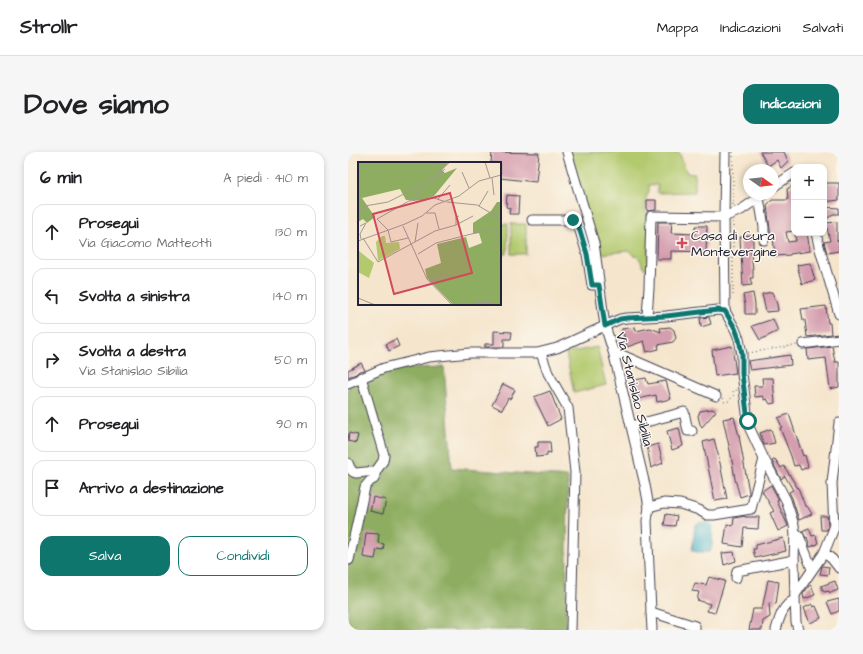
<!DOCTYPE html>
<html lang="it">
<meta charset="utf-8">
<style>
body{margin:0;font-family:"Architects Daughter",sans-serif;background:#f6f6f6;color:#202124}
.controls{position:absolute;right:12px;top:12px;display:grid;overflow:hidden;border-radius:8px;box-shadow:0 2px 6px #0003}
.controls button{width:36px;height:36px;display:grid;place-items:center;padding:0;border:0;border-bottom:1px solid #e0e0e0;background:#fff;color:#202124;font:20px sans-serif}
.compass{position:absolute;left:395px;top:12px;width:36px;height:36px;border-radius:50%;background:#fff;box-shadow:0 2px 6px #0003;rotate:105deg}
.stop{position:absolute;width:12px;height:12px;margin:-9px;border:3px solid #0f766e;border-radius:50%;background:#fff}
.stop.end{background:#0f766e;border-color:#fff;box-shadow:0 1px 4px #0008}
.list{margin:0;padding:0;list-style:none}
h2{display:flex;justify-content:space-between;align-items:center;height:52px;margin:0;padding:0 16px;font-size:17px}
h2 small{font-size:13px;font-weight:400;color:#757577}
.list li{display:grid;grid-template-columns:26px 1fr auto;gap:12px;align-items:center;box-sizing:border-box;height:56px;margin:0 8px 8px;padding:0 8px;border:1px solid #e0e0e0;border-radius:12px}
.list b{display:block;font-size:15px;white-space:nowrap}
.list p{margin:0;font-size:13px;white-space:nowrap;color:#757577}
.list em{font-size:13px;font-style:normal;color:#757577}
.actions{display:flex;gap:8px;padding:12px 16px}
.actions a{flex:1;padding:9px 0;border:1px solid #0f766e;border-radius:12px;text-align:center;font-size:14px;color:#0f766e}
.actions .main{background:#0f766e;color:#fff}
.icon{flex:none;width:22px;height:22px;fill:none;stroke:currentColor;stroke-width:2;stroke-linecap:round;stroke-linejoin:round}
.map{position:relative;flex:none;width:491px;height:478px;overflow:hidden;border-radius:12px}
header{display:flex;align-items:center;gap:24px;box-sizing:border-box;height:56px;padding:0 20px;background:#fff;border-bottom:1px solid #e0e0e0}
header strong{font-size:19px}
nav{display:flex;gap:22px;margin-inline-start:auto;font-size:14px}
.intro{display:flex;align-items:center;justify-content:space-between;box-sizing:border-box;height:96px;padding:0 24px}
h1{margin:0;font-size:28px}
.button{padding:10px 18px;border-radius:12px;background:#0f766e;color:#fff;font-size:14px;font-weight:700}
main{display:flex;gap:24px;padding:0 24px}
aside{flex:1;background:#fff;border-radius:12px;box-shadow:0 2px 6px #0003}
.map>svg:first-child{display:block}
</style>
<header>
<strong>Strollr</strong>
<nav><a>Mappa</a><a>Indicazioni</a><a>Salvati</a></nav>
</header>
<div class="intro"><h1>Dove siamo</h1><a class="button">Indicazioni</a></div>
<main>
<aside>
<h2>6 min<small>A piedi · 410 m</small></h2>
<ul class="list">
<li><svg class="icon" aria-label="ahead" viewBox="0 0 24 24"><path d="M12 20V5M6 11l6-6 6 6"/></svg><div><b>Prosegui</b><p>Via Giacomo Matteotti</p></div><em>130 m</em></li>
<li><svg class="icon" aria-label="left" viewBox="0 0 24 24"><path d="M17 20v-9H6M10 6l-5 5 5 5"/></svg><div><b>Svolta a sinistra</b></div><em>140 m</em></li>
<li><svg class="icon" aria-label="right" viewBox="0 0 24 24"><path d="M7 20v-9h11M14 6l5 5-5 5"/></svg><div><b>Svolta a destra</b><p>Via Stanislao Sibilia</p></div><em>50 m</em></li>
<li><svg class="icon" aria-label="ahead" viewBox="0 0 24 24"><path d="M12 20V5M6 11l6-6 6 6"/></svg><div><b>Prosegui</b></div><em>90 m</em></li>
<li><svg class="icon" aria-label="arrive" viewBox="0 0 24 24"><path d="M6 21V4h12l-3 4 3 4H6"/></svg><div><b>Arrivo a destinazione</b></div></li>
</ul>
<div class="actions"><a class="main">Salva</a><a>Condividi</a></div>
</aside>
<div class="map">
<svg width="491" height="478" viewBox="0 0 491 478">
<rect width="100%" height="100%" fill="#fbf7ec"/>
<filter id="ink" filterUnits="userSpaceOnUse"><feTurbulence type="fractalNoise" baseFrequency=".025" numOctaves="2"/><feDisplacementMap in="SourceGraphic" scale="8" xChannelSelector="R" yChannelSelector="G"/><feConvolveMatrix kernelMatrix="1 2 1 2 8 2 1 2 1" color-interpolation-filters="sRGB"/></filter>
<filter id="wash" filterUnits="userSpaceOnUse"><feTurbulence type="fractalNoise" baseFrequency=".012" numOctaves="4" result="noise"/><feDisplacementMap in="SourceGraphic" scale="16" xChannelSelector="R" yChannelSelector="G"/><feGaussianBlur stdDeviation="0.9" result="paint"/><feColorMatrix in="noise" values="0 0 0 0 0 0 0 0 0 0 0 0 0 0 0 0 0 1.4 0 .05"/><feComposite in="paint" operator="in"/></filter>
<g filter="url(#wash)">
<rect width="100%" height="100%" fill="#f5e5cc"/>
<g fill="#b3c96e" stroke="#6a7654">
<path d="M221,0H331L339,21L347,22V40L309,41L310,33H301V39L298,46L297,60L302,61L300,119L295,115L292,107L281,99L250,102Z"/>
<path d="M152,72H160L159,102H152Z"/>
<rect x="163" y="72" width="15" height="30"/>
<path d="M249,195L258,233L226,241L218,201Z"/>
</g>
<path fill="#8ead61" stroke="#58684e" d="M96,215L104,316L220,325L218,478H0V234L41,217Z"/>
<path fill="#49b1c8" stroke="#366a82" d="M352,370L360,371L365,374L364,393L362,400H349L344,398L347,373Z"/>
<g id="blocks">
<g fill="#d59eaf">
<path d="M144,0L191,1L188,30L152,26V11H143Z"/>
<path d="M412,0H436L440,9L433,16L429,8L420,14Z"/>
<path d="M478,31H491V48L476,50Z"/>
<path d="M446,33V79L438,80L440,90L448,89L447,81H459L462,99L442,102V103L427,104L425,85L423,86L419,53L424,48H440L439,37Z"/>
<path d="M159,43L171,44L170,62H161L162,56L158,55Z"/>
<path d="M299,48H308V58L299,59Z"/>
<path d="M476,55L491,56V62H485L480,66H476Z"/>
<path d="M310,70H324L323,81L347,82V74H359L358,100L323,99V107H309Z"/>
<path d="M489,70V89L491,88V99L479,101L476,90L482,89L478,71Z"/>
<path d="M405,83V95H403V101L405,117V126H402L404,133L395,134L392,85Z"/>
<path d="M462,111L467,128L454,132L449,113Z"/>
<path d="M424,140L429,152L430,159L418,160L414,142Z"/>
<path d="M405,141L407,152V162H397V153L395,143Z"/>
<path d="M478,154L480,171H482L483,182L459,185L457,168H455L453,157Z"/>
<path d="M361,165L363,172L353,175L352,166Z"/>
<path d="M425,167L430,179L412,188L404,174Z"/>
<path d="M287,175L288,179L302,176L313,180L312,176L322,175L326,178L328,186L325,190L310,193L311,197L299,200L296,189L279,195L274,177Z"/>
<path d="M146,179L164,180L163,187H156V195H137V192H146Z"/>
<path d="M48,187L51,194L41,199L38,192Z"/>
<path d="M384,194L388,221L367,224L364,198Z"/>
<path d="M484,194L487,210H491V235L482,237L478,206L460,208L459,197Z"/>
<path d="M442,203L443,213L402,218L400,209Z"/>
<path d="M13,211L17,218L11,219L8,222L0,225V218Z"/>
<path d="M298,226L300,232L318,229L323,247L309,250L308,243L290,247L286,228Z"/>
<path d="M414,226H425L427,251L422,252L419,247L416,248V244L407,245L406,234H415Z"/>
<path d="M155,232L167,238L162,247L160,246L154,258L144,253Z"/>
<path d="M202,239L213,267L200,274L186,245Z"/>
<path d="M364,257L368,259L354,275L352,272L350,264L352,259Z"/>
<path d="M441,262L455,304L457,303L460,315L453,318L451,313L446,314L443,304L432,276L434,275L430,266Z"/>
<path d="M386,265L391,284L401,340V342L392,345L387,327L383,303L375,267Z"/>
<path d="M331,276L335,294L324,298L319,279Z"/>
<path d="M423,277L427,291L416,293L412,281Z"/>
<path d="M1,281L10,283L8,291L0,289Z"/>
<path d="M366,287L371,306L379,347L367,349L355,290Z"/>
<path d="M190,290H202L203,301L199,300V304L188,305L187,295H190Z"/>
<path d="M310,292L315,311L303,316L299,295Z"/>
<path d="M427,307L433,316L436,314L451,338L457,354H459L464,362L451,368L444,346L441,340L445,338L437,324L433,327L424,309Z"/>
<path d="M423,333L431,348L429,349L440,374L430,379L422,361L426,359L414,339Z"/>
<path d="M25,345L38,348L35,362L22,359Z"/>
<path d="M318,362L329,364L327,374L316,373Z"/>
<path d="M397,364V365H411L410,377L396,376L394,395L376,392L379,372L385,374L386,366Z"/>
<path d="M472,364H479L480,375L479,378H473Z"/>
<path d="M461,376L464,384L468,383L470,392L462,395L459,385L458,386L454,379Z"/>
<path d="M18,381L31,382L30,391L36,392L35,398L29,397L27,407L15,405Z"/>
<path d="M435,386L438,399L407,406L405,397H408V393Z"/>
<path d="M386,400L388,409L376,413L374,401Z"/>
<path d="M474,414L481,415L480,423L472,422Z"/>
<path d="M361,425L377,429L367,461L359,459L362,452L349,448L351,440L344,439L347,431L358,433Z"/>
<path d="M420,428L431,430L428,452L421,451L422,465L415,469L414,478H401L405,457H414Z"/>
<path d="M487,429L490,438L482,441L481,439L476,440L473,434Z"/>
<path d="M463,433L467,443L456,447L455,442L461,434Z"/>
<path d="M491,447V459L484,462L479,450Z"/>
<path d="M464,452L465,455L468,454L473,466L462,471L456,456Z"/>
</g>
</g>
</g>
<g filter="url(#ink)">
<use href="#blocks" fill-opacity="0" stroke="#423f51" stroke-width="1"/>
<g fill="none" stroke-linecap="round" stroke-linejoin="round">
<path stroke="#cbbeaf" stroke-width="9" stroke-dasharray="9 4.5" stroke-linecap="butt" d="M388,196L389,202"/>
<g stroke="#423f51" stroke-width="11">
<g id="minor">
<path d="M219,0L246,91L257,174L265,199L297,333L301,355L299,369L303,460L347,474V478"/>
<path d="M377,0L376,65L377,159L387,177L391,187L394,202V222L396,237L400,269L402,277L416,307L438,348L446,373L447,381L446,408L447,448L448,470L450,478"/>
<path d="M425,35L446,21"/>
<path d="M411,46L416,75V88"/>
<path d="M184,68H225L229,69L239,102L244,133H251"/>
<path d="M468,81L471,94L491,162"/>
<path d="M299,164L301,136L303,64L376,65L393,58L416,42"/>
<path d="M455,192L491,187"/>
<path d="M265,199L368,244"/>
<path d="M193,201L200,221L220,256L227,320L223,478"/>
<path d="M0,232L36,216L81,205L122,201H189L209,196L272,167L279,166L318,164L370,158L377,159"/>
<path d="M283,274L336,260L340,279H344"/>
<path d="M0,311C2,316 3,320 8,321L28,319"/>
<path d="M301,355L316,351L332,352L351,358L359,363H366L403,357L416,307"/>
<path d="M447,381L449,382L451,384L464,417"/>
<path d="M476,401L484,407L491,416"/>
<path d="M1,408L17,335L22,329L26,327L28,319L35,309L36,303L13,225"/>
<path d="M388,426L389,419L446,408"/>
<path d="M447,443L476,401L486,376L484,331L491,271"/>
<path d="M303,460L304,478"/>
<path d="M428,478C431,467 435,452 447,448"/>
</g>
</g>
<g stroke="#423f51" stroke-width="1" stroke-dasharray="1 3" stroke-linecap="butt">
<path d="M385,53V0"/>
<path d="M385,143V70"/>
<path d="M400,201L449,193"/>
<path d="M375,246L376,250L381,249L386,243L385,239L389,238"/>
</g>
<use href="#minor" stroke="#fff" stroke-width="9"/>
</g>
</g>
<g fill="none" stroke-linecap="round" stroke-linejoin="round" filter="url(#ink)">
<path stroke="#0f766e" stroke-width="5" d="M225,68L229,69L239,102L244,133H251L257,174L272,167L279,166L318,164L370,158L377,159L387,176L391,187L394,202V222L400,269"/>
</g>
<path fill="#d1495b" stroke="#fbf7ec" stroke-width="1.5" d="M332 85h4v4h4v4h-4v4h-4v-4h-4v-4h4z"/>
<g text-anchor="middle" stroke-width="3" stroke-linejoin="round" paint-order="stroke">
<g font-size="14" fill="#22223b" stroke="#fbf7ec" text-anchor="start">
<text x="343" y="88">Casa di Cura<tspan x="343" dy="16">Montevergine</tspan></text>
</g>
<g font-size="14" fill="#22223b" stroke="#fbf7ec">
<text transform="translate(287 237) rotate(76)" y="5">Via Stanislao Sibilia</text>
</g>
</g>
<g transform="translate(10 10)">
<rect width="143" height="143" fill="#f5e5cc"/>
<path d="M24,74H27L28,81L41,80L42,87L20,99L18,80ZM1,89L16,101L11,116L0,110Z" fill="#b3c96e"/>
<path d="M0,0H91L84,8L87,11L99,6L76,34L64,38H48L42,27L4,36L17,55L9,61L5,57L0,60ZM139,40H143V143H95L69,116L67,107L83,101L79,82L108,75L111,86L124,81L121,71L115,72V61L133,49Z" fill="#8ead61"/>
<path fill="none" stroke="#a19792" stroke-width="1" d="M127,0L132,16M104,10L111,26M134,16L136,33M80,37L92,23M51,39L76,36L88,40M89,40L119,43L143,57M121,44L130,29M0,51L7,44L30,40L46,32L74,16L92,0M68,51H77L81,67M47,62L64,54L77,43L101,34L121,19L143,13M98,63L115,54M2,64L8,61L2,72L3,77M45,64L69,117L94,143M5,76L20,100L77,69L98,63V55L101,54M50,76L33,80L30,68L19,57L51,39L87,7M0,79L47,62M57,80L60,61M60,92L78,81L133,67L143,73M72,120L84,113L102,114M0,136L17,143M111,143L122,140L143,142"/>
<path fill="#d1495b" fill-opacity="0.15" stroke="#d1495b" stroke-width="2" d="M92,31L114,111L36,132L15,52Z"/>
<rect width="143" height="143" fill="none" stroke="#22223b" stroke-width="2"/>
</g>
</svg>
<div class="controls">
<button>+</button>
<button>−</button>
</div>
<svg class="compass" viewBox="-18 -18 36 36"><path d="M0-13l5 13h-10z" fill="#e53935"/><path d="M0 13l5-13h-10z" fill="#757577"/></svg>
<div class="stop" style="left:400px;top:269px"></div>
<div class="stop end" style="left:225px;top:68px"></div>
</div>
</main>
